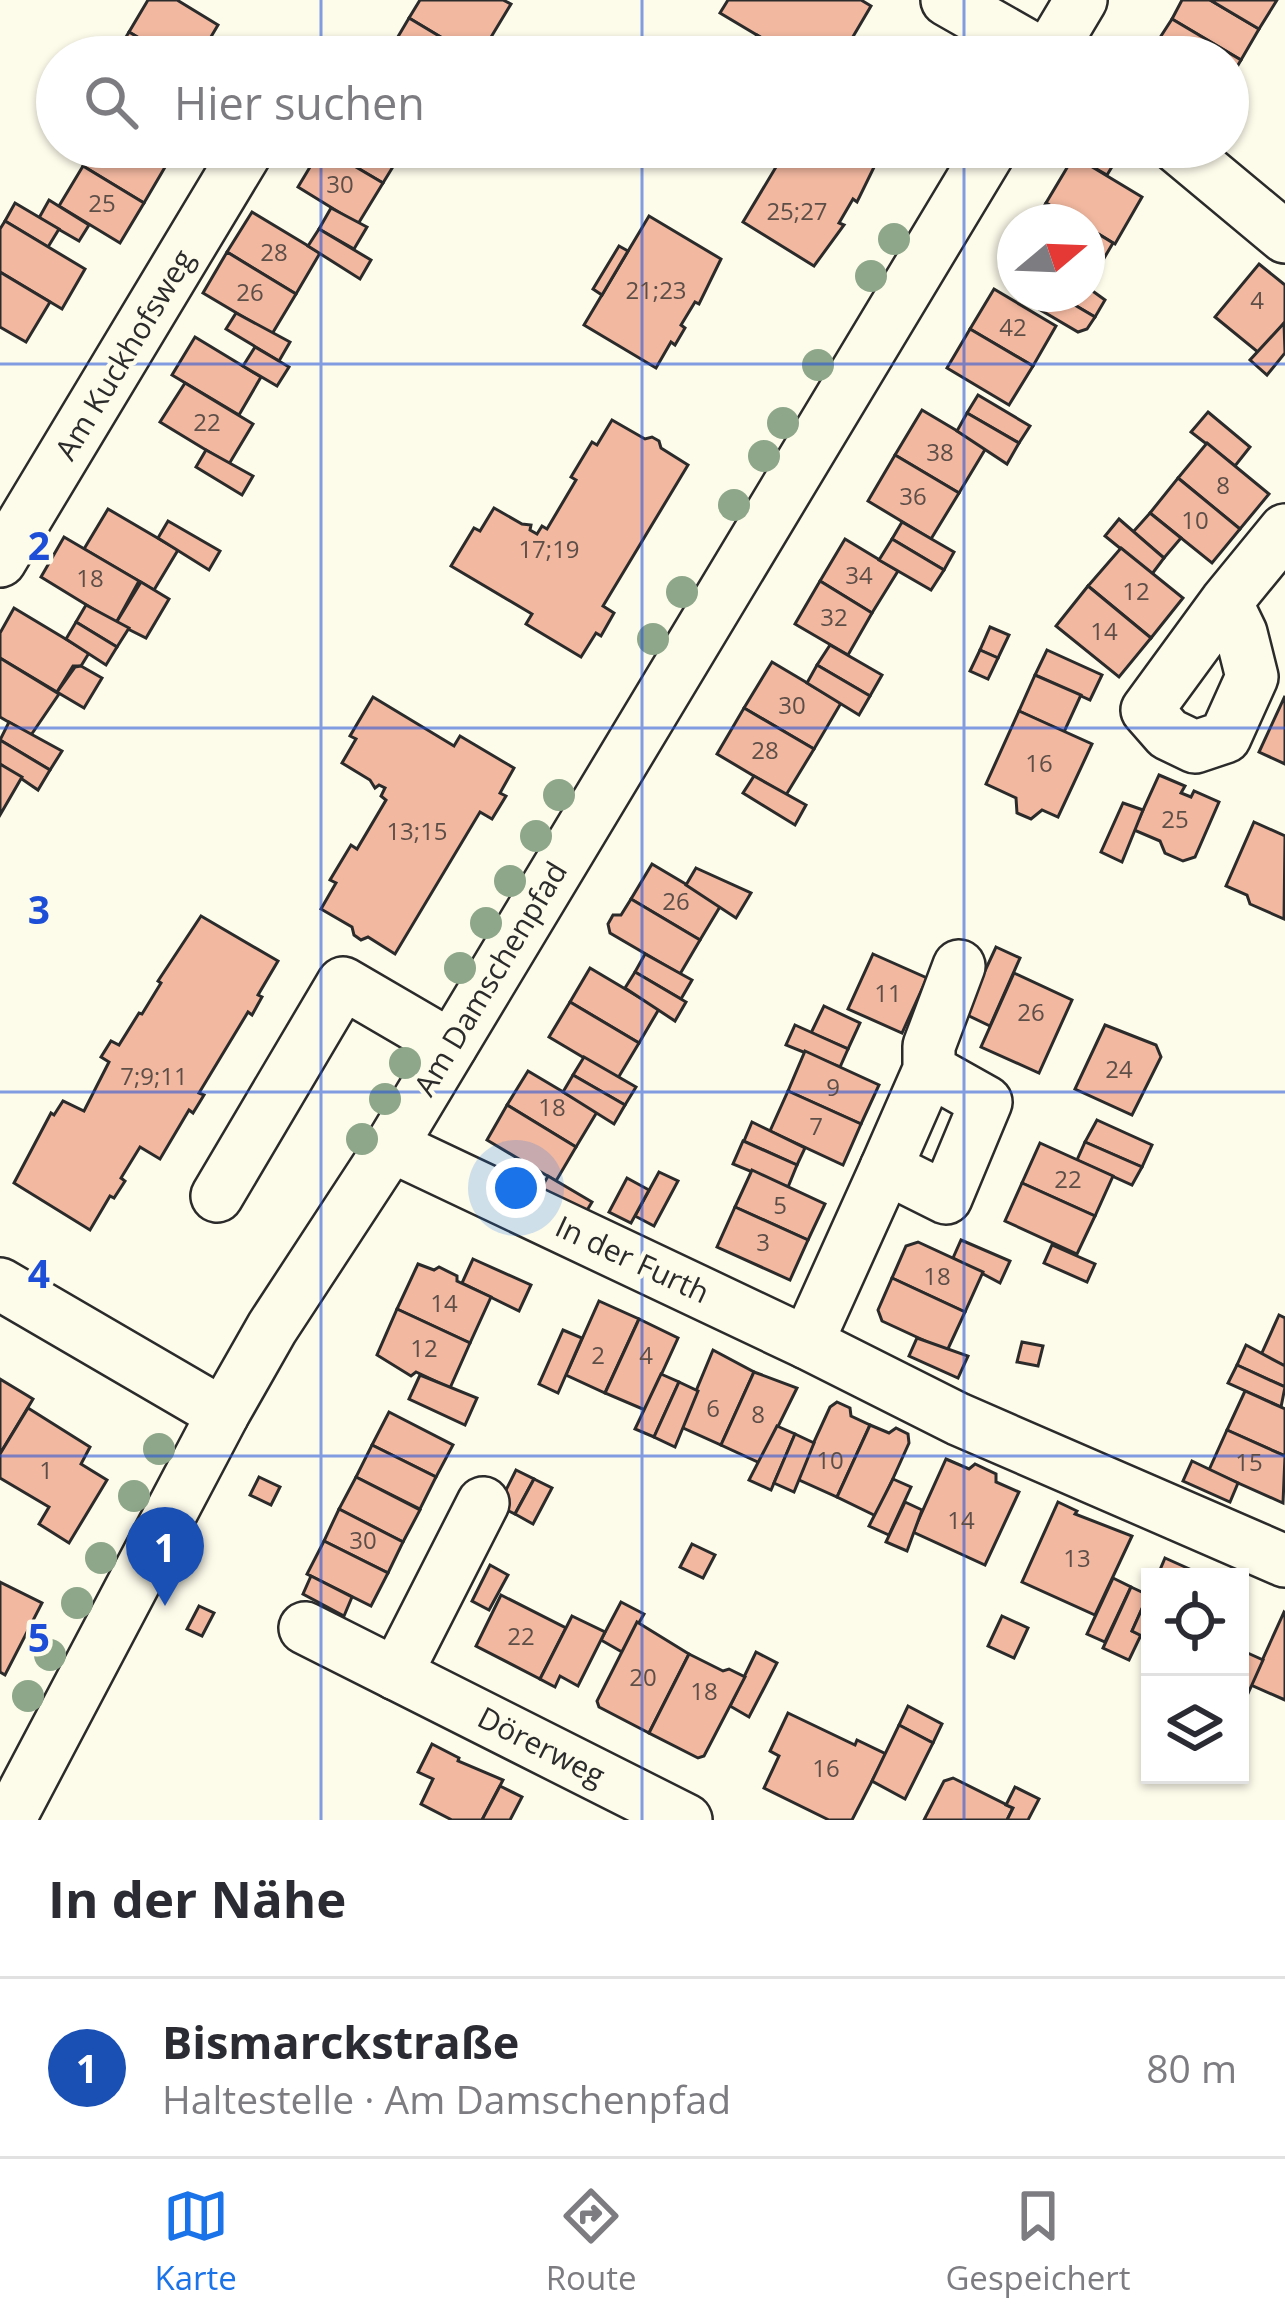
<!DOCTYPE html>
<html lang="de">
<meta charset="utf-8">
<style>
body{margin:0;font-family:"Open Sans",sans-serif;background:#f2f2f3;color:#2b2b33}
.controls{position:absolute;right:36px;bottom:36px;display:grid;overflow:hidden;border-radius:0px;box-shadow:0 3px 9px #0004}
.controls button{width:108px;height:108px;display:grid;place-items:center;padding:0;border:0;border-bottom:3px solid #e1e1e2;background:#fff;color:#2b2b33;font:60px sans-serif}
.compass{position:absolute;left:997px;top:204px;width:108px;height:108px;border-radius:50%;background:#fff;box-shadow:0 3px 9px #0004;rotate:71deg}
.you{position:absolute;left:516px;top:1188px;width:42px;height:42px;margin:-30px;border:9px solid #fff;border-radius:50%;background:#1a73e8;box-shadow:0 0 0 18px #1a73e833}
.badge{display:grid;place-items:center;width:78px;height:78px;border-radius:50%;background:#1a73e8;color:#fff;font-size:39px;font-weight:700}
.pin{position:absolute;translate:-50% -99px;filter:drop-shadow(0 3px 6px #0008)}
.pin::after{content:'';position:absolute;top:63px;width:42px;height:36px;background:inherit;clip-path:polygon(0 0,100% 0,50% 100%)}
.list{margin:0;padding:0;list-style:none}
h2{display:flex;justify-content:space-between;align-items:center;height:156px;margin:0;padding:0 48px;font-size:51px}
h2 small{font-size:39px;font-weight:400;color:#7c7c81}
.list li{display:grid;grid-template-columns:78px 1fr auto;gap:36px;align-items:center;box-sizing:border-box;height:180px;padding:0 48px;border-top:3px solid #e1e1e2}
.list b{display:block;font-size:45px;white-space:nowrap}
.list p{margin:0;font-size:39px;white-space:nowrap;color:#7c7c81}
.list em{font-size:39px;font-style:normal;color:#7c7c81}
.icon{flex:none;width:66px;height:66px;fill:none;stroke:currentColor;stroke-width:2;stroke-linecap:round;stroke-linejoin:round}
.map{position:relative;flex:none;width:1285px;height:1820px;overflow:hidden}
.search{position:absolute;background:#fff;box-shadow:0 3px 9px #0004;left:36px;right:36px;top:36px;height:132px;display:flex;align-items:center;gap:30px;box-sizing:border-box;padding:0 42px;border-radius:66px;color:#7c7c81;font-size:45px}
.sheet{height:336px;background:#fff}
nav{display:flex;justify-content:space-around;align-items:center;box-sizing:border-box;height:168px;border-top:3px solid #e1e1e2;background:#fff;font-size:33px;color:#7c7c81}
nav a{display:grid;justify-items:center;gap:6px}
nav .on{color:#1a73e8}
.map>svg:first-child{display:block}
</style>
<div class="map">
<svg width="1285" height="1820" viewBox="0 0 1285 1820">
<rect width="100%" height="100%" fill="#fdfbea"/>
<g fill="#f2b8a0" stroke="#2b2b2b" stroke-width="3">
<path d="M148,0H177L218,25L199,57H171L129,32Z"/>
<path d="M420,0H503L511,4L479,57H474L409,18Z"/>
<path d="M728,0H861L871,6L841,57H794L720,13Z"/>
<path d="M1182,0H1210L1259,29L1241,60L1172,19Z"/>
<path d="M1210,0H1277L1259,29Z"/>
<path d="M409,18L474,57H386Z"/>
<path d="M1172,19L1241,60L1228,82V57H1164L1152,50Z"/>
<path d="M129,32L171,57H114Z"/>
<path d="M757,35L794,57H773L751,44Z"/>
<path d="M96,147H143L168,162L144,203L83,166Z"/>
<path d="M322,147H405L383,183Z"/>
<path d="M322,147L383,183L358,224L298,187Z"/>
<path d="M788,147H863L879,157L857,202L853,199L839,223L844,225L814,266L743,222Z"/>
<path d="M1079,147H1124L1107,175L1074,156Z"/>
<path d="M1074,156L1142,197L1115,244L1087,227V222H1079L1046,203Z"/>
<path d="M83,166L144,203L120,243L59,206Z"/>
<path d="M49,200L89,225L79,241L39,218Z"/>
<path d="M15,203L59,229L48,247L5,221Z"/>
<path d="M1046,203L1079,222H1034Z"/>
<path d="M331,208L367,227L354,249L319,229Z"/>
<path d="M252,212L320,253L296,294L227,252Z"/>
<path d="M649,216L721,259L699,304L695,302L681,325L685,328L675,345L671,342L656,368L584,325Z"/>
<path d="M5,221L85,269L62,309L0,272V229Z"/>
<path d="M1087,227L1113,243L1087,287Z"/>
<path d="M319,229L371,260L360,279L308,246Z"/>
<path d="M619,246L628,251L602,295L593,289Z"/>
<path d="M227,252L296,294L272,334L203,293Z"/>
<path d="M1259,264L1285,285V322L1259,353L1215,317Z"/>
<path d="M0,272L50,302L26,342L0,327Z"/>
<path d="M1087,287L1105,300L1095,317L1056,294H1087Z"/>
<path d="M994,289L1056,326L1033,366L970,329Z"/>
<path d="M1039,294H1056L1095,317L1087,329L1078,332L1032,305Z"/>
<path d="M236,313L290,342L279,361L226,329Z"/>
<path d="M1284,323L1285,353L1267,375L1250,360Z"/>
<path d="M970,329L1033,366L1009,405L947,368Z"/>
<path d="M195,337L261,377L239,415L172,375Z"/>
<path d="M255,347L289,367L277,386L243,366Z"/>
<path d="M185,383L253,424L229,464L160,422Z"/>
<path d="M978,395L1030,426L1019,443L967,413Z"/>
<path d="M922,410L986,448L959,493L895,455Z"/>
<path d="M1208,412L1250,447L1235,466L1191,432Z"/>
<path d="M967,413L1019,443L1007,464L957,431Z"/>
<path d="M612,420L645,439L652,437L659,441L661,448L688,465L603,606L614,613L601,636L596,633L581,657L526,624L532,614L451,566L474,528L480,531L494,508L522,524L531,525L530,530L537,534L542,526L547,529L576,480L571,477L592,442L597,445Z"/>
<path d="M1207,443L1269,494L1240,529L1178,478Z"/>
<path d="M206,450L253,476L242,495L196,467Z"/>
<path d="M895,455L959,493L931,539L868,501Z"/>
<path d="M1178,478L1240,529L1212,563L1150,513Z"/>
<path d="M108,509L178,550L154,590L84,549Z"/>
<path d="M1150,513L1181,538L1164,558L1133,532Z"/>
<path d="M1119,519L1164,558L1152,574L1105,536Z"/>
<path d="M168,521L220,551L209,570L158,538Z"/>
<path d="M902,522L954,552L944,570L892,539Z"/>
<path d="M64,537L139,581L116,623L41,577Z"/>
<path d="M845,539L898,571L872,613L820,581Z"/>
<path d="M892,539L944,570L931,590L879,560Z"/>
<path d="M1121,548L1183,598L1151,638L1088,586Z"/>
<path d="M820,581L872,613L848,655L795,624Z"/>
<path d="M141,582L169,599L146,638L116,623Z"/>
<path d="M1088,586L1151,638L1119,677L1056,626Z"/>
<path d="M86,605L129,628L117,647L76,622Z"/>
<path d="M14,608L89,653L81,666H73L57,692L0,658V633Z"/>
<path d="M76,622L117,647L106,665L66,639Z"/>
<path d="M990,627L1009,635L998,658L980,650Z"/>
<path d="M830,645L882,675L870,696L817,665Z"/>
<path d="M980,650L998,658L988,679L970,671Z"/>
<path d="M1047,650L1102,675L1090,700L1035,675Z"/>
<path d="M0,658L59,694L31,735L0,717Z"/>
<path d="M772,662L841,703L814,749L744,708Z"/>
<path d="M817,665L870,696L859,715L807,683Z"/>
<path d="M81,666L102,678L84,708L57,692L75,667Z"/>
<path d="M1035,675L1081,695L1064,732L1019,711Z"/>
<path d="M1285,696V764L1259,752Z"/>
<path d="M373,697L454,746L460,736L514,768L500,793L506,796L492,819L480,812L395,954L368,937L361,940L354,935L352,927L321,909L336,883L330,880L351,845L357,849L386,800L381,796L385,788L379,785L375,788L370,780L342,763L356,739L350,736Z"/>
<path d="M744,708L814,749L786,795L717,754Z"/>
<path d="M1019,711L1092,744L1058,817L1042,810L1031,819L1017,813L1016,798L986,784Z"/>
<path d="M9,722L62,751L50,770L0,740Z"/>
<path d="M0,740L50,770L38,790L0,764Z"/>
<path d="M0,764L22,777L0,815Z"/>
<path d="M1159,775L1185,786L1181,793L1191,797L1194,791L1219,802L1195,857L1183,861L1165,853L1160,841L1134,830Z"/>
<path d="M754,776L806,805L795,825L743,793Z"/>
<path d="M1123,803L1143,810L1122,862L1101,852Z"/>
<path d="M1254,822L1285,836L1284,919L1250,904L1247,895L1226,886Z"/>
<path d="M652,864L721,905L700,940L631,899Z"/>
<path d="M696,868L751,893L736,918L686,885Z"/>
<path d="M631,899L700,940L680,974L610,933L608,924L613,915H621Z"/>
<path d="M201,916L278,961L258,995L262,997L252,1015L248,1012L199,1093L204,1095L193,1113L189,1110L160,1159L140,1147L121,1178L125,1181L114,1198L110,1196L90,1230L14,1183L51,1113L54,1115L63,1101L84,1111L109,1062L101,1057L111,1041L119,1045L139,1013L142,1014L161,983L158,981Z"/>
<path d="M996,947L1020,958L990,1026L965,1014Z"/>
<path d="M645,954L692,980L681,999L635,972Z"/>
<path d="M873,954L927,978L902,1033L848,1009Z"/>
<path d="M590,968L659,1009L639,1043L570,1002Z"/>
<path d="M635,972L686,1002L675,1021L625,988Z"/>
<path d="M1014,973L1072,1000L1039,1073L981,1047Z"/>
<path d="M570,1002L639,1043L618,1078L549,1037Z"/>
<path d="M824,1006L860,1023L848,1049L811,1033Z"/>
<path d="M795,1025L848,1049L840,1067L786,1045Z"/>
<path d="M1105,1025L1156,1045L1161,1057L1132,1115L1075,1089Z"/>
<path d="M805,1051L879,1085L861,1124L788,1091Z"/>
<path d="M584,1057L636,1087L625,1105L573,1075Z"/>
<path d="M528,1071L597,1112L576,1147L507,1105Z"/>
<path d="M573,1075L625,1105L614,1124L563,1092Z"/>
<path d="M788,1091L861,1124L843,1165L770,1131Z"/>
<path d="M507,1105L576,1147L556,1181L487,1140Z"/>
<path d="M1097,1120L1152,1145L1142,1167L1085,1142Z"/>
<path d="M752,1122L805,1148L797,1165L744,1141Z"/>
<path d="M743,1141L797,1165L788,1187L733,1164Z"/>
<path d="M1085,1142L1142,1167L1132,1185L1077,1160Z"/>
<path d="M1040,1143L1113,1176L1095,1216L1022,1183Z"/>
<path d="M752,1170L825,1204L808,1240L735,1207Z"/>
<path d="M659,1172L678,1181L654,1226L635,1216Z"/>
<path d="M548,1176L592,1202L580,1222L537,1196Z"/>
<path d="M627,1178L649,1190L631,1223L609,1212Z"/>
<path d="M1022,1183L1095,1216L1077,1254L1005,1221Z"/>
<path d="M735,1207L808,1240L790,1280L717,1247Z"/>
<path d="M961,1240L1010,1261L1000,1283L953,1258Z"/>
<path d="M918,1242L983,1272L965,1312L892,1278L906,1246Z"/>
<path d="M1052,1245L1095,1264L1087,1282L1044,1263Z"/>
<path d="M473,1259L531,1285L519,1311L462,1283Z"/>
<path d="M418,1264L434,1270L439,1267L457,1276V1281L491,1297L470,1343L397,1309Z"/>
<path d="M892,1278L965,1312L947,1351L882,1321L878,1310Z"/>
<path d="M599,1301L639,1319L605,1393L566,1375Z"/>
<path d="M397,1309L470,1343L450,1388L416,1372L411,1376L377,1355Z"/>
<path d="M1279,1315L1285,1318V1366L1261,1355Z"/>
<path d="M639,1319L678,1338L645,1410L605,1393Z"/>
<path d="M563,1330L582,1338L558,1393L539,1384Z"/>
<path d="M917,1338L968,1356L958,1378L909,1356Z"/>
<path d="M1022,1342L1043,1346L1038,1366L1017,1362Z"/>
<path d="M1246,1345L1285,1366V1387L1237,1365Z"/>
<path d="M713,1350L754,1372L721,1445L681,1427Z"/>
<path d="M1237,1365L1285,1387L1281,1407L1228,1383Z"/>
<path d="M754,1372L797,1388L760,1463L721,1445Z"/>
<path d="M661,1374L679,1382L654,1437L635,1429Z"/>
<path d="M420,1375L477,1398L465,1425L409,1399Z"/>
<path d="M0,1379L33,1399L0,1454Z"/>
<path d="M679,1382L698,1391L675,1447L654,1437Z"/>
<path d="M1245,1391L1285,1409V1456L1227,1430Z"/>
<path d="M837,1402L850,1408L851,1416L870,1425L837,1497L797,1479L830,1407Z"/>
<path d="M28,1408L90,1447L81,1464L107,1480L69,1543L39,1524L49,1507L0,1478V1454Z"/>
<path d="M389,1412L453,1445L436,1477L372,1445Z"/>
<path d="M870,1425L889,1433L896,1428L908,1434L909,1443L876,1516L837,1497Z"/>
<path d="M777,1426L795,1434L771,1490L749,1480Z"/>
<path d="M1227,1430L1285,1456L1283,1503L1209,1470Z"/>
<path d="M795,1434L814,1443L794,1492L774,1483Z"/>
<path d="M372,1445L436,1477L420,1509L356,1477Z"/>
<path d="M946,1459L969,1469L975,1464L996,1474V1482L1019,1492L985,1565L913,1532Z"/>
<path d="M1192,1461L1238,1483L1230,1502L1183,1481Z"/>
<path d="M516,1470L534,1479L515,1514L498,1506Z"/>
<path d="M259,1477L280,1487L271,1505L250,1495Z"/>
<path d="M356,1477L420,1510L403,1542L339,1509Z"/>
<path d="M534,1479L552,1488L533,1524L515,1514Z"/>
<path d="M893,1479L911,1487L889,1535L869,1526Z"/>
<path d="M905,1502L922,1510L907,1551L886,1542Z"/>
<path d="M1058,1502L1077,1511L1075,1514L1132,1536L1095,1615L1022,1582Z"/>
<path d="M339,1509L403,1542L388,1573L324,1541Z"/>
<path d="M324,1541L388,1573L371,1606L307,1574Z"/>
<path d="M692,1544L715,1555L703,1578L680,1567Z"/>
<path d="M1165,1558L1205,1576L1204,1577H1157Z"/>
<path d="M490,1565L508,1575L489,1610L472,1601Z"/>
<path d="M311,1576L352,1597L344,1616L303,1594Z"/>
<path d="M1113,1578L1131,1587L1105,1642L1087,1634Z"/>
<path d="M0,1582L42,1603L5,1675L0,1672Z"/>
<path d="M1131,1587L1148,1595L1132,1631L1141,1635L1129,1660L1103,1648Z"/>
<path d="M1150,1591V1640L1132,1631Z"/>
<path d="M501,1595L566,1628L540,1679L476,1646Z"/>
<path d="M621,1602L644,1614L622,1652L601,1640Z"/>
<path d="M199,1606L214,1613L202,1636L187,1629Z"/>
<path d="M1284,1612L1285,1613V1700L1251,1685Z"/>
<path d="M572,1616L605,1632L578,1686L560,1676L555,1687L540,1679Z"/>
<path d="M1002,1616L1028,1628L1014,1658L988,1646Z"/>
<path d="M637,1622L689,1654L649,1733L599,1707L597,1701Z"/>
<path d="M1241,1650L1263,1660L1246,1698L1240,1696Z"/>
<path d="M756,1652L777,1663L749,1717L730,1706Z"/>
<path d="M689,1654L723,1671L729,1669L745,1677L704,1756L698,1758L649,1733Z"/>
<path d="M908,1706L942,1724L933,1743L899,1725Z"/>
<path d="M788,1713L855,1745L857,1740L886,1754L852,1820H829L764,1788L779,1756L770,1751Z"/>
<path d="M899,1725L933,1743L905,1799L872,1781Z"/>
<path d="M432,1744L459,1758L458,1761L503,1780L482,1820H452L421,1804L433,1779L418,1772Z"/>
<path d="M953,1778L1013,1808L1007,1820H924L944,1781Z"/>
<path d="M500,1786L522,1797L510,1820H482Z"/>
<path d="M1015,1787L1039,1799L1028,1820H1007L1013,1808L1006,1805Z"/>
</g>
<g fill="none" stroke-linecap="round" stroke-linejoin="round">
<g stroke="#2b2b2b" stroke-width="56">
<g id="minor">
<path d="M947,0L1047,57"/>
<path d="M1047,57L1081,0"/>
<path d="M1177,147L1285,237"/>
<path d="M0,561L249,147"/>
<path d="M1226,602L1241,633L1252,677L1225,737L1195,747L1168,734L1147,710L1226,602L1285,530"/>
<path d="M929,1070L986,1102L946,1198L886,1168L929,1070V1046L959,966"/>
<path d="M391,1146L807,1343L886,1168"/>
<path d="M217,1196L343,983L451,1046"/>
<path d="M0,1284L223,1414"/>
<path d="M807,1343L958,1419L1285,1561"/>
<path d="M305,1628L686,1820"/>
<path d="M396,1674L483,1503"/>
<path d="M9,1820L223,1414L272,1328L391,1146L992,147"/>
</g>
</g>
<use href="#minor" stroke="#fdfbea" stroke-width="51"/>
</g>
<g fill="#8ea78a">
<circle cx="894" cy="239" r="16"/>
<circle cx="871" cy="276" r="16"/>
<circle cx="818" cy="365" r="16"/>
<circle cx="783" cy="423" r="16"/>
<circle cx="764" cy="456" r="16"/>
<circle cx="734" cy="505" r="16"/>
<circle cx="682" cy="592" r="16"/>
<circle cx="653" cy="639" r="16"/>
<circle cx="559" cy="795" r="16"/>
<circle cx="536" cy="836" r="16"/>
<circle cx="510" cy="881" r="16"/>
<circle cx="486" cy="923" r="16"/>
<circle cx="460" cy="968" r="16"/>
<circle cx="405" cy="1063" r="16"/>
<circle cx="385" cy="1099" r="16"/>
<circle cx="362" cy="1139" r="16"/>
<circle cx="159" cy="1449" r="16"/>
<circle cx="134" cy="1496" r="16"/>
<circle cx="101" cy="1558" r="16"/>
<circle cx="77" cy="1603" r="16"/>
<circle cx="50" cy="1655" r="16"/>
<circle cx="28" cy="1696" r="16"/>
</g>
<path fill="none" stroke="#1d4ed8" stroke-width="3" stroke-opacity="0.55" d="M321,0V57M642,0V57M964,0V57M321,147V1820M642,147V1820M964,147V1820M0,364H1285M0,728H1285M0,1092H1285M0,1456H1285"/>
<g text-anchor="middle" stroke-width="9" stroke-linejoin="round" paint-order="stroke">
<g font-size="24" fill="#5d4e48">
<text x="340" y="193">30</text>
<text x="102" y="212">25</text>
<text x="797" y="220">25;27</text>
<text x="274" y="261">28</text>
<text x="656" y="299">21;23</text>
<text x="250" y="301">26</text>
<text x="1257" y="309">4</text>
<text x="1013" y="336">42</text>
<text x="207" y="431">22</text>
<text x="940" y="461">38</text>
<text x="1223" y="494">8</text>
<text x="913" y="505">36</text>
<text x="1195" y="529">10</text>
<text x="549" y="558">17;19</text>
<text x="859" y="584">34</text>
<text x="90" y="587">18</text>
<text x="1136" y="600">12</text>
<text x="834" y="626">32</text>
<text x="1104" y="640">14</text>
<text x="792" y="714">30</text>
<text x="765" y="759">28</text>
<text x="1039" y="772">16</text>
<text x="1175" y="828">25</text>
<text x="417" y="840">13;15</text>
<text x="676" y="910">26</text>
<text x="888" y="1002">11</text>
<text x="1031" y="1021">26</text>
<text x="1119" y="1078">24</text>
<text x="154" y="1085">7;9;11</text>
<text x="833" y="1096">9</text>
<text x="552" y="1116">18</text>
<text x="816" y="1135">7</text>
<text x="1068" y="1188">22</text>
<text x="780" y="1214">5</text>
<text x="763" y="1251">3</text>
<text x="937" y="1285">18</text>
<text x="444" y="1312">14</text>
<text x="424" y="1357">12</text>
<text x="598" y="1364">2</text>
<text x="646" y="1364">4</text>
<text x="713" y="1417">6</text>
<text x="758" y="1423">8</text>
<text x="830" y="1469">10</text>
<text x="1249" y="1471">15</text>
<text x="46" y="1479">1</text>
<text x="961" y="1529">14</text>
<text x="363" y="1549">30</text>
<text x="1077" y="1567">13</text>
<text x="521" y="1645">22</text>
<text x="643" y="1686">20</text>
<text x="704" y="1700">18</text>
<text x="826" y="1777">16</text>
</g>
<g font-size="30" fill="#2b2b2b" stroke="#fdfbea">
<text transform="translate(125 355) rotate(-59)" y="10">Am Kuckhofsweg</text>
<text transform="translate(491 979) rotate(-59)" y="10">Am Damschenpfad</text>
<text transform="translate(632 1260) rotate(25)" y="10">In der Furth</text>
<text transform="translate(541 1747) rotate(27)" y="10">Dörerweg</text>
</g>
</g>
<g font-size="39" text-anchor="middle" font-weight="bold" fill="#1d4ed8" stroke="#fdfbea" stroke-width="9" stroke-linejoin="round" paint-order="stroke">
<text x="39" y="560">2</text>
<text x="39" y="924">3</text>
<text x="39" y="1288">4</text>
<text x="39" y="1652">5</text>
</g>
</svg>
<div class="controls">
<button><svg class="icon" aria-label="locate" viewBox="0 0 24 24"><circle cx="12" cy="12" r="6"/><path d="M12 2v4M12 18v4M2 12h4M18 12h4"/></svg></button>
<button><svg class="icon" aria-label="layers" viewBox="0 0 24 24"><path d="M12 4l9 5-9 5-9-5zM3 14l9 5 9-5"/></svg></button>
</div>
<svg class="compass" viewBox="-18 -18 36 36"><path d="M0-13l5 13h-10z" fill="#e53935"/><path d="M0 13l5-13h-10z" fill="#7c7c81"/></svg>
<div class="you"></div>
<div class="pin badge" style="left:165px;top:1606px;background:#1a4fb4">1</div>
<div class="search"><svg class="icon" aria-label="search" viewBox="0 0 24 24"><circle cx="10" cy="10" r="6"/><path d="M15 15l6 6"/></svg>Hier suchen</div>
</div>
<section class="sheet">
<h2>In der Nähe<small></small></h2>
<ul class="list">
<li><span class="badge" style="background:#1a4fb4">1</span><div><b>Bismarckstraße</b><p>Haltestelle · Am Damschenpfad</p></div><em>80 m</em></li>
</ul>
</section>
<nav>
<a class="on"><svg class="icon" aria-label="map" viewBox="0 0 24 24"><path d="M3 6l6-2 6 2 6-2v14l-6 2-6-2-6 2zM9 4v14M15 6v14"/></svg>Karte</a>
<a><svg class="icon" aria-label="directions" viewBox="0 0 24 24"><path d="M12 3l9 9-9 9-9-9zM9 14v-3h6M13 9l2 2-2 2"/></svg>Route</a>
<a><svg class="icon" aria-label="saved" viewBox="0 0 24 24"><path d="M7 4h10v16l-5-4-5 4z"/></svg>Gespeichert</a>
</nav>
